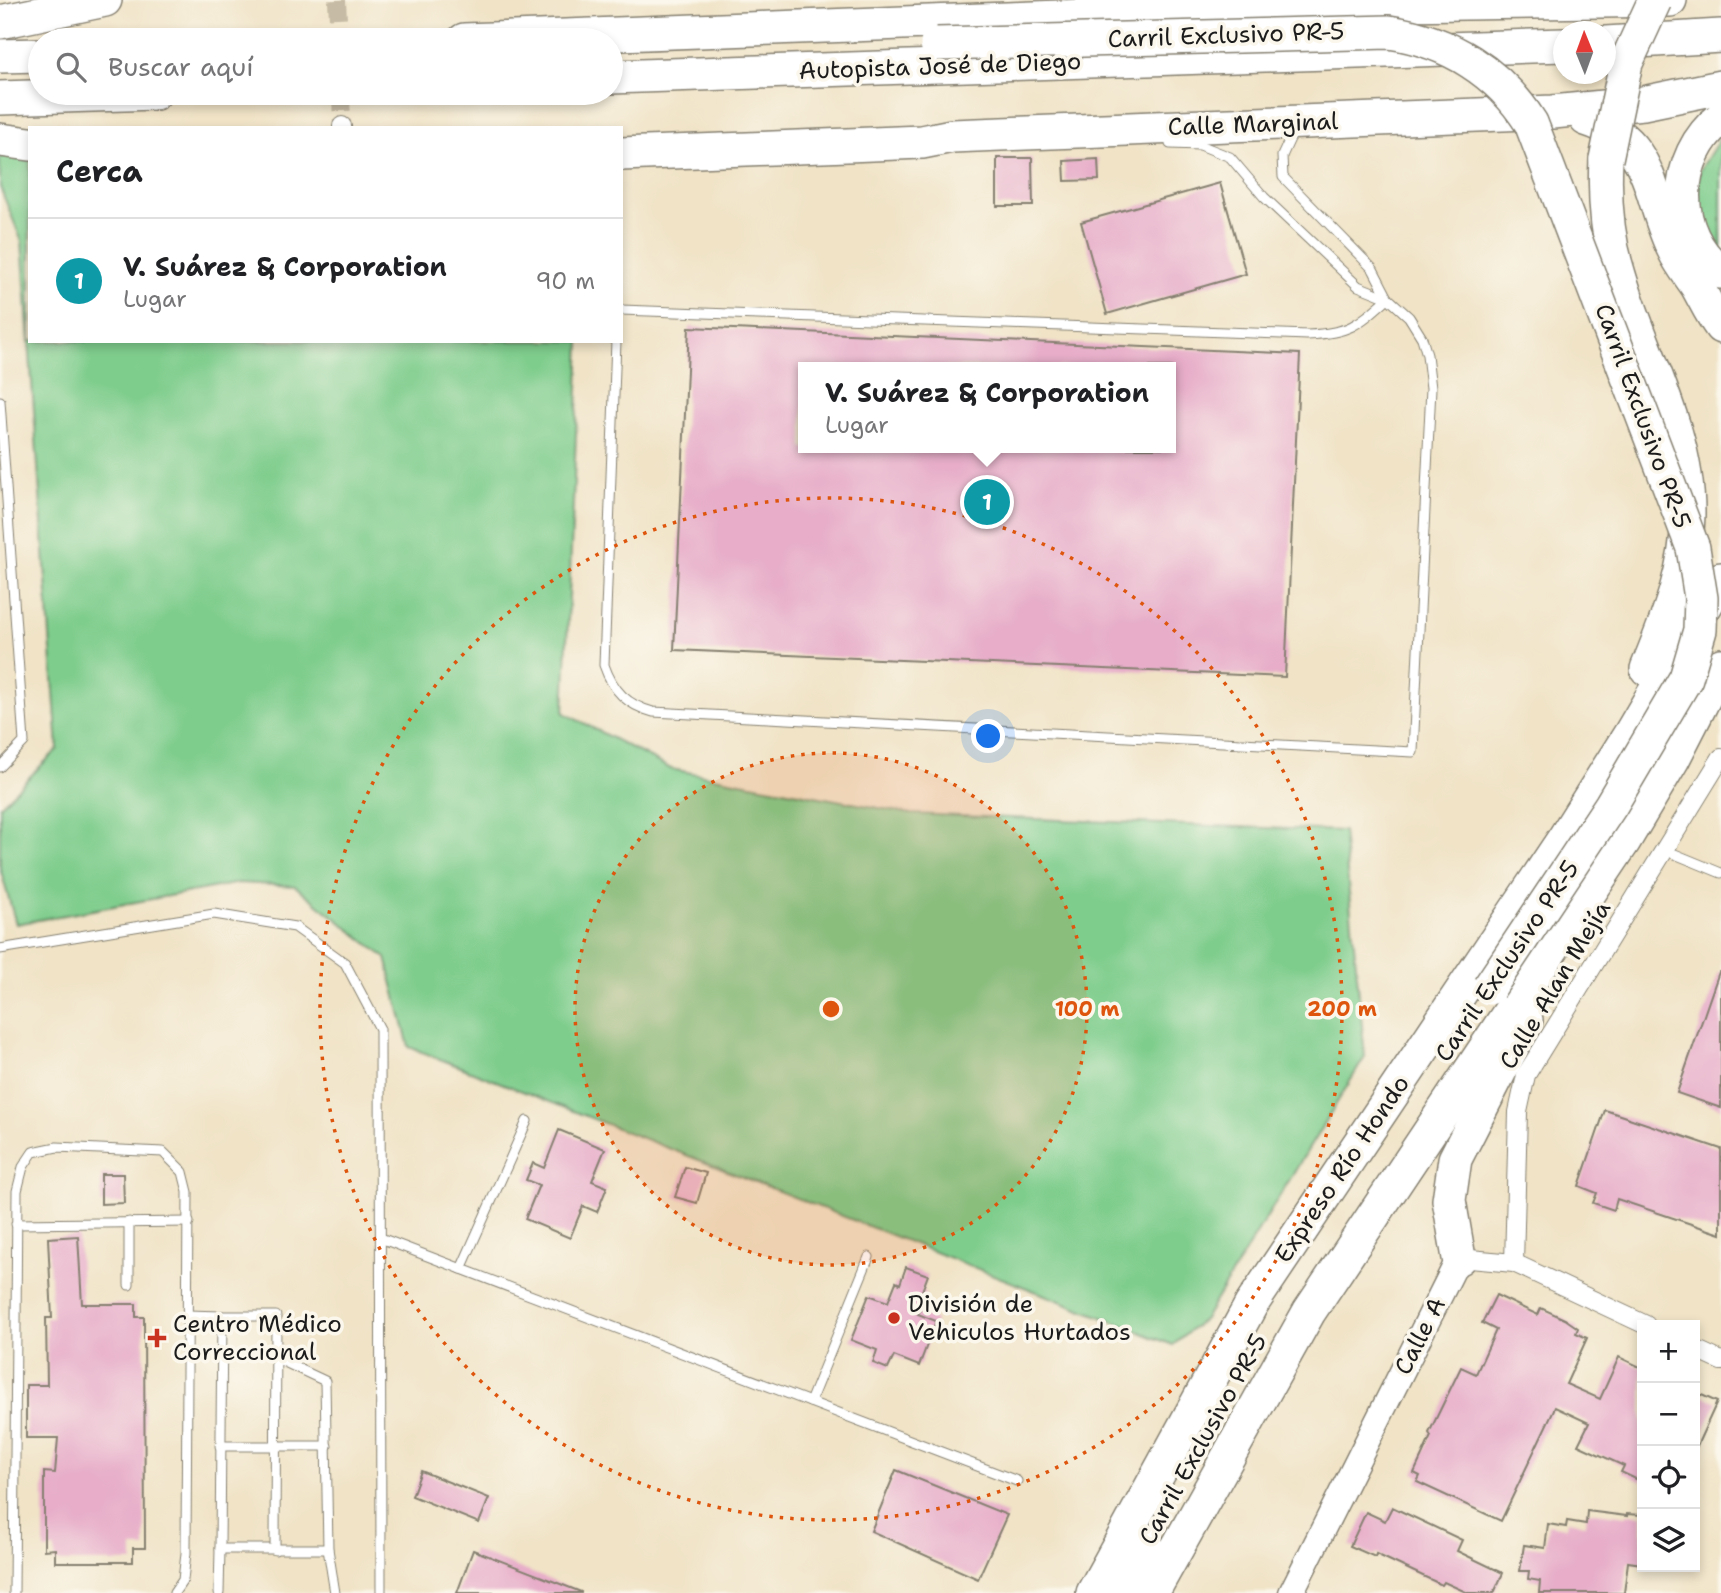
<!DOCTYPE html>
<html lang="es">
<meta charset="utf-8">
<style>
body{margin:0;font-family:"Shantell Sans",sans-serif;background:#f2f2f2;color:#202124}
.controls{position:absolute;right:21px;bottom:21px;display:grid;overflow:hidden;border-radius:0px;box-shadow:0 4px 10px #0003}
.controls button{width:63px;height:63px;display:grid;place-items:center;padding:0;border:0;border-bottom:2px solid #e0e0e0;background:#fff;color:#202124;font:35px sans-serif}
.compass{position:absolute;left:1553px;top:21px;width:63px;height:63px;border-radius:50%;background:#fff;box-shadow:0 4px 10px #0003;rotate:359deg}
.you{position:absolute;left:989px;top:737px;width:24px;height:24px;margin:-18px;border:5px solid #fff;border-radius:50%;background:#1a73e8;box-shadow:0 0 0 10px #1a73e833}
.badge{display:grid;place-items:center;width:46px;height:46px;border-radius:50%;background:#0f766e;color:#fff;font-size:23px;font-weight:700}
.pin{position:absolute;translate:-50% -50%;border:4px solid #fff;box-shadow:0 2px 7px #0006}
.popup{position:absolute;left:798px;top:362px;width:378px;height:91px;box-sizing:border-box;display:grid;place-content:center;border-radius:0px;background:#fff;filter:drop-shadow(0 2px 5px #0005);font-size:23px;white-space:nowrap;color:#757577}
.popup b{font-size:26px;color:#202124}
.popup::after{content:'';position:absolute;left:50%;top:100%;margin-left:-14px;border:14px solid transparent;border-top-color:#fff}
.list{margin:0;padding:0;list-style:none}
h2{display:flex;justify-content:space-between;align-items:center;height:91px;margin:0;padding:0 28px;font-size:30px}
h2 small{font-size:23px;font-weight:400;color:#757577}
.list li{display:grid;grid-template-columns:46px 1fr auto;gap:21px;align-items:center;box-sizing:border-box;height:126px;padding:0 28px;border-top:2px solid #e0e0e0}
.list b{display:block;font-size:26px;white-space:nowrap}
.list p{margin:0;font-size:23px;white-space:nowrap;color:#757577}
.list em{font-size:23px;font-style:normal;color:#757577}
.icon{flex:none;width:38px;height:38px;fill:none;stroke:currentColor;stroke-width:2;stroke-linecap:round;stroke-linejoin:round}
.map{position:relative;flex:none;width:1721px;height:1593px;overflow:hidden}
.search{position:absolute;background:#fff;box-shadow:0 4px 10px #0003;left:28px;top:28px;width:595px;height:77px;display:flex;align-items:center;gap:18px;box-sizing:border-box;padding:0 24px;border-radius:38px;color:#757577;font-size:26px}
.panel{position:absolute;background:#fff;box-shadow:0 4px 10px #0003;left:28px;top:126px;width:595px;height:217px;border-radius:0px}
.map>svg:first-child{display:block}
</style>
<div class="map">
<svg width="1721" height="1593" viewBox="0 0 1721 1593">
<rect width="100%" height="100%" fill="#fbf7ec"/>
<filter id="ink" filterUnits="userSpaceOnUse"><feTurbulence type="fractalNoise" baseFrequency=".0143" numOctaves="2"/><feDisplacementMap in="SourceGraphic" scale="14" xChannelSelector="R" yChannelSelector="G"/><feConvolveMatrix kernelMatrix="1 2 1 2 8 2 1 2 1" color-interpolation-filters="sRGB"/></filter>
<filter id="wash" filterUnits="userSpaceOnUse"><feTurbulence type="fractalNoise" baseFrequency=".00686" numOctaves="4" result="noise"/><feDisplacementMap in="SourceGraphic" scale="28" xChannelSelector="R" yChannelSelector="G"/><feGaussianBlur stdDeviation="1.57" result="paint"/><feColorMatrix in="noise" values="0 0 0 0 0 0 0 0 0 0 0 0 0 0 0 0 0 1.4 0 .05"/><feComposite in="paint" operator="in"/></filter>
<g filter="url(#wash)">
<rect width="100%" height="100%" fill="#f0e3c6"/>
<g fill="#7fcd8d" stroke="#4e7454" stroke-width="2">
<path d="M1721,136V259L1695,198L1700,170Z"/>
<path d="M0,153L30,156V341H580L564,713L671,769L911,814L1343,831L1365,1057L1204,1319L1173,1345L409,1047L386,958L295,886L239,883L16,924L0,868V806L58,749L22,242L0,187Z"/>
</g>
<g id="blocks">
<g fill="#e7adc9" fill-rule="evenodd">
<path d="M997,158H1032L1033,206H997Z"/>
<path d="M1098,159L1099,180L1065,181L1064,161Z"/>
<path d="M1220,183L1246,274L1107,314L1081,222Z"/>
<path d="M689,327L1300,354L1285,677L674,650ZM803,367H1171V448H803Z"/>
<path d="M1719,972L1721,973V1108L1677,1093Z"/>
<path d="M1605,1110L1721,1149V1234L1617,1199L1614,1210L1593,1203L1597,1193L1579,1186Z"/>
<path d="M559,1130L605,1149L592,1181L607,1187L597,1212L583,1206L570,1238L525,1219L539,1185L526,1180L533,1163L544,1168Z"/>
<path d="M685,1167L706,1173L697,1203L675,1197Z"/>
<path d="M101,1174H123L124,1203L101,1204Z"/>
<path d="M78,1236L82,1304H136V1317H144L145,1548H133V1562H55V1549L44,1550V1472L55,1473L58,1438H26V1385H47L46,1318H52L48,1238Z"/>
<path d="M906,1267L928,1275L922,1291L926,1294L918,1314L936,1321L919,1366L894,1356L888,1369L873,1363L877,1350L851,1340L869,1295L888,1302L896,1282L900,1284Z"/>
<path d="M1496,1295L1538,1315L1541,1308L1565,1319L1578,1328L1576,1333L1587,1338L1566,1384L1600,1399L1619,1357L1642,1368V1482L1621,1472L1624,1466L1578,1445L1589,1423L1555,1407L1501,1521L1417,1482L1420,1476L1414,1473L1431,1436L1429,1433L1461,1367L1476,1374L1496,1330L1482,1323Z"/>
<path d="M1695,1392L1717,1402L1695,1450Z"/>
<path d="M896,1470L1007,1515L978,1579L871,1531Z"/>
<path d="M421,1471L489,1498L479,1523L412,1496Z"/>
<path d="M1392,1507L1462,1540L1457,1551L1503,1573L1494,1593H1468L1444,1582L1442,1585L1376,1554L1375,1557L1350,1546L1366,1512L1385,1521Z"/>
<path d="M1587,1511L1627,1516V1514L1642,1515V1564L1628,1562L1624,1593H1539L1540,1581L1528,1579L1529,1571H1520L1524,1545L1545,1548L1548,1524L1566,1527L1567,1521L1586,1524Z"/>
<path d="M473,1550L581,1592V1593H457Z"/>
</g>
</g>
</g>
<g filter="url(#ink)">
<use href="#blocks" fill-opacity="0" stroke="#868071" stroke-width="2"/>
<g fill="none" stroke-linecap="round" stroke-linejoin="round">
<g stroke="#c6bba4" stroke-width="18" stroke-dasharray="18 9" stroke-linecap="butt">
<path d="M337,0L339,40"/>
<path d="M341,93L342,126"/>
</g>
<g stroke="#868071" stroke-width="11">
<g id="lane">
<path d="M1294,130L1282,156L1283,177L1373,269L1388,298"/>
<path d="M621,310L1308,335C1350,333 1358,325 1388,298"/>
<path d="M616,341L604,665C613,691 627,705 653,712L1413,752L1431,388L1427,355L1422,338L1409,317L1388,298L1358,286L1264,197L1230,157L1200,145L1170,144"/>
<path d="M0,401L24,742L0,767"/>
<path d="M1665,850L1721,873"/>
<path d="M0,949L214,914L295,927L345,963L380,1029L381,1593"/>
<path d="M129,1222V1285"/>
<path d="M16,1224L189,1222"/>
<path d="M383,1239L1017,1481"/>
<path d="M461,1269L527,1121"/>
<path d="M187,1315L222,1316"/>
<path d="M276,1358L325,1381L328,1549L335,1593"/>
<path d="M810,1402L869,1257"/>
<path d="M220,1446H327"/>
<path d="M275,1550L276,1316H222L220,1549H328"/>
<path d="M14,1593L17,1191L23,1167L33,1152L57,1147L163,1152L183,1172L188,1192L186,1553L183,1580L174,1593"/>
<path d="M219,1593L220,1549"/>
</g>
</g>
<g stroke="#868071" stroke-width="20">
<g id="street">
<path d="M342,126V128"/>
<path d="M1459,1258L1514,1263L1646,1325"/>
<path d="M1514,1263L1518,1112L1526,1075L1721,758"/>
<path d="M1695,1349L1721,1361"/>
</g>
</g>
<g stroke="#868071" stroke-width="27">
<path id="secondary" d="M1291,1593L1459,1258"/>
</g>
<g stroke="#868071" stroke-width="36">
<g id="highway">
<path d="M0,22L105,0"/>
<path d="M464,40L1398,4L1670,0"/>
<path d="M1606,43L1721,36"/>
<path d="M0,56L40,55"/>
<path d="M611,77L1564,45"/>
<path d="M0,98L155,93"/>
<path d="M1721,118C1672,156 1670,234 1721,272"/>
<path d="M1586,119C1656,141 1647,196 1674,250C1680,263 1689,274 1697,286C1705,300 1711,314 1721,327"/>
<path d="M0,140L30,144"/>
<path d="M621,154L922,142L952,136L1553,112L1643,103L1721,87"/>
<path d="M1606,159C1604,198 1607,238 1619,275C1642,354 1689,431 1688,515C1687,572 1668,617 1647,669"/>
<path d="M1459,1258L1449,1200L1455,1159L1526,1020"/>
<path d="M1093,1593L1251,1305L1563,840L1630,734L1721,579"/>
<path d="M1120,1593L1146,1542"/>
<path d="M1152,1593L1309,1312L1624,841L1673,759L1721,665"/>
</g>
</g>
<use href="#lane" stroke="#fff" stroke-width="9"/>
<use href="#street" stroke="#fff" stroke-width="18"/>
<use href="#secondary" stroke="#fff" stroke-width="24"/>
<use href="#highway" stroke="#fff" stroke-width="33"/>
<g stroke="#868071" stroke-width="36" stroke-linecap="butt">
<g id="highway-bridge">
<path d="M937,44L1389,32C1449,41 1499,72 1531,123L1693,548L1701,598L1700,630L1686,678L1611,805L1489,988"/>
<path d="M1606,159L1626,63L1655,0"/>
</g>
</g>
<use href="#highway-bridge" stroke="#fff" stroke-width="33"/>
</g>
</g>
<circle cx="831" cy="1009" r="256" fill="#de560d" fill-opacity=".12"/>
<g fill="none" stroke="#de560d" stroke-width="3.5" stroke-dasharray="3.5 7">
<circle cx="831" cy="1009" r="256"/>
<circle cx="831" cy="1009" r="511"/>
</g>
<g fill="#c8321e" stroke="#fbf7ec" stroke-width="2.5">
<circle cx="894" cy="1318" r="7"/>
<path d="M153.5 1327.5h7v7h7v7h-7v7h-7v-7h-7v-7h7z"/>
</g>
<g text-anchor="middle" stroke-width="7" stroke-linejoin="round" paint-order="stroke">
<g font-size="24" fill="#1c1c1c" stroke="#fbf7ec">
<text transform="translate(1226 35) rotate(-2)" y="8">Carril Exclusivo PR-5</text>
<text transform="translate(940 66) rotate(-2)" y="8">Autopista José de Diego</text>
<text transform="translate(1253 124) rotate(-2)" y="8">Calle Marginal</text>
<text transform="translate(1643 416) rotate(70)" y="8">Carril Exclusivo PR-5</text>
<text transform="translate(1507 961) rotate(-56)" y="8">Carril Exclusivo PR-5</text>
<text transform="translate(1555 985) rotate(-59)" y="8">Calle Alan Mejía</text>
<text transform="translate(1342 1169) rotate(-56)" y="8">Expreso Río Hondo</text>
<text transform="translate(1420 1336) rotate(-63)" y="8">Calle A</text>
<text transform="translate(1203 1439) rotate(-61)" y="8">Carril Exclusivo PR-5</text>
</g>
<g font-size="24" fill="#1c1c1c" stroke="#fbf7ec" text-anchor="start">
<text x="908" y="1312">División de<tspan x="908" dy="28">Vehiculos Hurtados</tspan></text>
<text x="173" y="1332">Centro Médico<tspan x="173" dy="28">Correccional</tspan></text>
</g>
</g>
<circle cx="831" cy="1009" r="10" fill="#de560d" stroke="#fbf7ec" stroke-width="3.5"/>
<g font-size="21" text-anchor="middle" font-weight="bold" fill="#de560d" stroke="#fbf7ec" stroke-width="7" stroke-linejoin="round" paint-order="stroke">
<text x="1087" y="1016">100 m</text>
<text x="1342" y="1016">200 m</text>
</g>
</svg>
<div class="controls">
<button>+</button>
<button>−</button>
<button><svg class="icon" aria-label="locate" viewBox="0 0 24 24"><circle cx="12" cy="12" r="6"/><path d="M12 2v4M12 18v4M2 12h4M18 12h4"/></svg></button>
<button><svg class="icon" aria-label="layers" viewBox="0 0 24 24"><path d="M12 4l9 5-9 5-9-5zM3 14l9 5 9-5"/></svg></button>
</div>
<svg class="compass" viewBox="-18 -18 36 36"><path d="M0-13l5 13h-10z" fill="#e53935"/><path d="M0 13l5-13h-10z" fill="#757577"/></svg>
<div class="you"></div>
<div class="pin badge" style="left:987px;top:502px;background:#0f9aa8">1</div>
<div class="popup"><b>V. Suárez &amp; Corporation</b>Lugar</div>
<div class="search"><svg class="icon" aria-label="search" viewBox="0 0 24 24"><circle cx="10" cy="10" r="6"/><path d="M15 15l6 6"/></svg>Buscar aquí</div>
<section class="panel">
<h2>Cerca<small></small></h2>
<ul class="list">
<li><span class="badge" style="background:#0f9aa8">1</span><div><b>V. Suárez &amp; Corporation</b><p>Lugar</p></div><em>90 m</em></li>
</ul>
</section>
</div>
